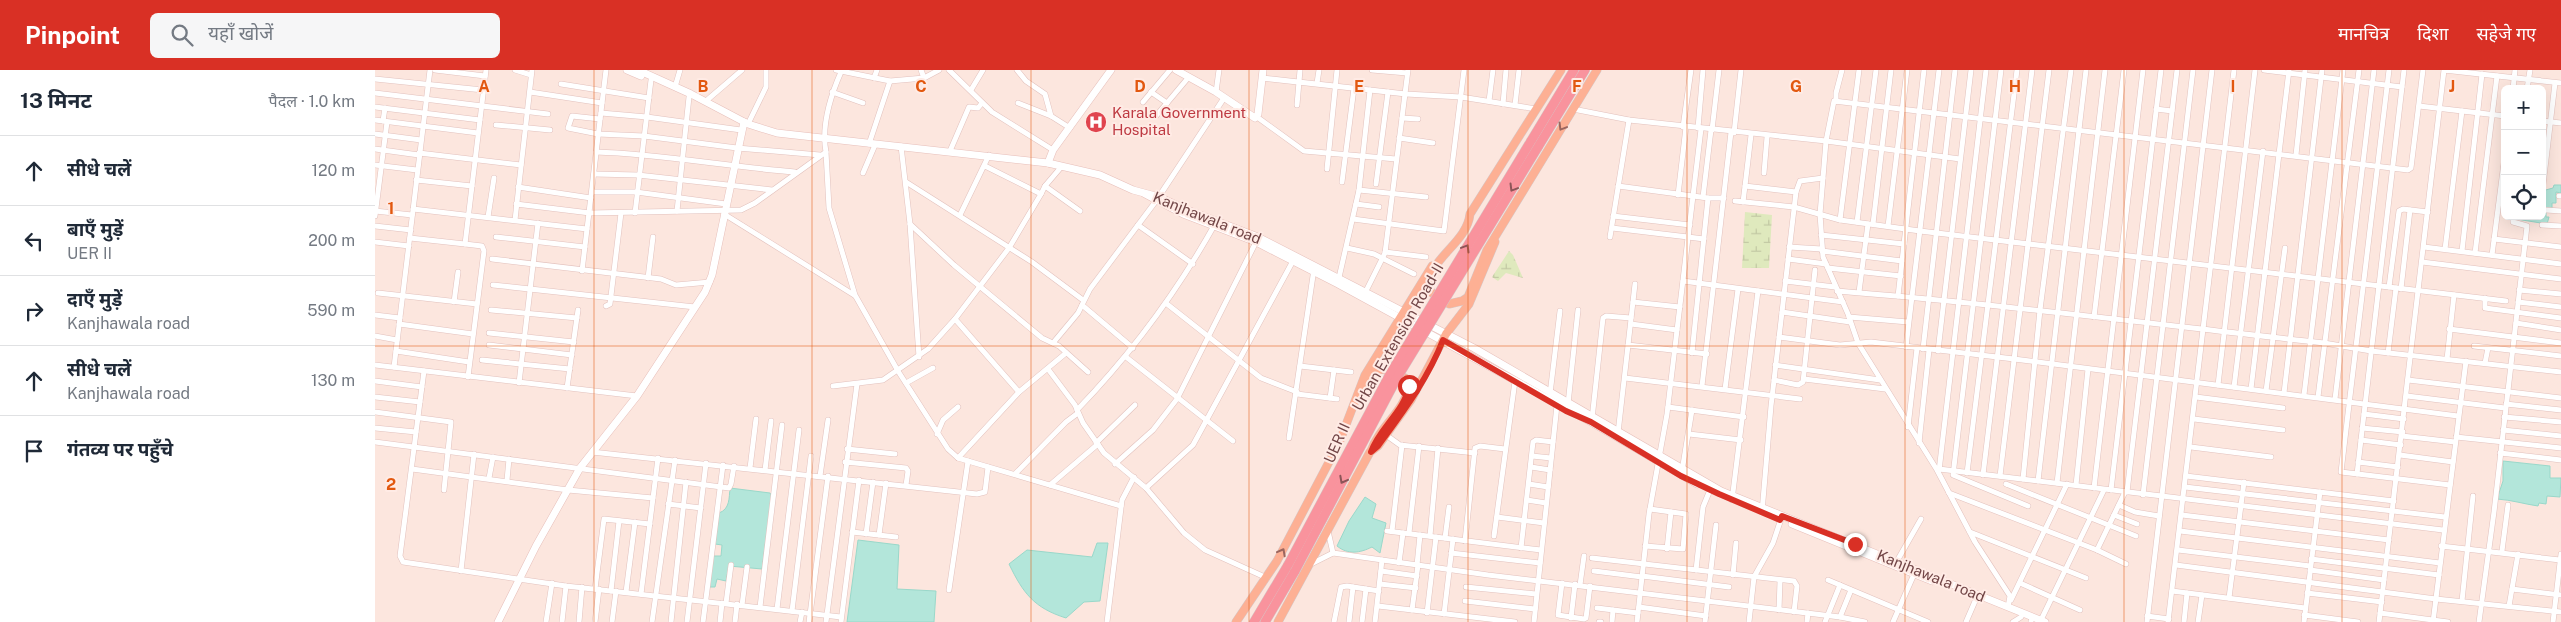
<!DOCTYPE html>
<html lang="hi">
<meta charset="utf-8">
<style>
body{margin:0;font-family:"Public Sans","Noto Sans Devanagari",sans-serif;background:#f6f6f7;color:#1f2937}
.controls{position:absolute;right:15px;top:15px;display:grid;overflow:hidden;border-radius:8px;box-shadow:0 5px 20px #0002}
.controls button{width:45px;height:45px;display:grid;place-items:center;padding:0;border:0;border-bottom:1px solid #e0e1e3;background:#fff;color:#1f2937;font:25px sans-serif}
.stop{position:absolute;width:15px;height:15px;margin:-11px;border:4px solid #d93025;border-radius:50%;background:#fff}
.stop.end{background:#d93025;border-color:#fff;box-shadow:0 1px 5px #0008}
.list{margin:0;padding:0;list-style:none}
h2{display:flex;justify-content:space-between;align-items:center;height:65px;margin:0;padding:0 20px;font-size:21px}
h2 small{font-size:16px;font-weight:400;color:#747a83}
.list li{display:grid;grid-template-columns:32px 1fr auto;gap:15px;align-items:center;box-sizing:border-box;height:70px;padding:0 20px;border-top:1px solid #e0e1e3}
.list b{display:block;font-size:19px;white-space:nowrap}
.list p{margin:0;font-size:16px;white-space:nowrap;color:#747a83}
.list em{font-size:16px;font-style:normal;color:#747a83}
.icon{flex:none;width:28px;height:28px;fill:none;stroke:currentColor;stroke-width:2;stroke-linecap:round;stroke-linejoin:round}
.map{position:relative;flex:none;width:2186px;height:552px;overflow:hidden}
header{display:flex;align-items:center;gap:30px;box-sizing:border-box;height:70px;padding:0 25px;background:#d93025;color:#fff}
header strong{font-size:24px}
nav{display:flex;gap:28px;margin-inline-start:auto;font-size:18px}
.search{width:350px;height:45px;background:#f6f6f7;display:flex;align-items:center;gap:12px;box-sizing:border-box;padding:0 18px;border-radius:8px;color:#747a83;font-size:19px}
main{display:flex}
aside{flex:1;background:#fff}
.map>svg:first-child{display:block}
</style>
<header>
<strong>Pinpoint</strong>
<div class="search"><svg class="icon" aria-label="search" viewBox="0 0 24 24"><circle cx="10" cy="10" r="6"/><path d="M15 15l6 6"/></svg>यहाँ खोजें</div>
<nav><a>मानचित्र</a><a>दिशा</a><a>सहेजे गए</a></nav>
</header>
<main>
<aside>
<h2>13 मिनट<small>पैदल · 1.0 km</small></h2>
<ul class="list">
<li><svg class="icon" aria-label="ahead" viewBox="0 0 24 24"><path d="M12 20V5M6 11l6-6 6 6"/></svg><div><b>सीधे चलें</b></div><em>120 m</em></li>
<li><svg class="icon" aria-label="left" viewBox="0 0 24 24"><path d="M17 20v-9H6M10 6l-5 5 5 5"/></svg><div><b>बाएँ मुड़ें</b><p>UER II</p></div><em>200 m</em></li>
<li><svg class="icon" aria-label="right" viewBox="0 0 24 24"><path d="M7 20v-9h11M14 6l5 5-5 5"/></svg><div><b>दाएँ मुड़ें</b><p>Kanjhawala road</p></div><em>590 m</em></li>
<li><svg class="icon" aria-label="ahead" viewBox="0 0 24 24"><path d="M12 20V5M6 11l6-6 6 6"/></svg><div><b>सीधे चलें</b><p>Kanjhawala road</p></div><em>130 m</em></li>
<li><svg class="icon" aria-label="arrive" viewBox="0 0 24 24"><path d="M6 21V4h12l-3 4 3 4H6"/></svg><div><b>गंतव्य पर पहुँचे</b></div></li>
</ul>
</aside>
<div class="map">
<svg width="2186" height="552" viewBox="0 0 2186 552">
<defs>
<pattern id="wetland-marsh" width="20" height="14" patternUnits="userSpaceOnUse" patternTransform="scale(1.25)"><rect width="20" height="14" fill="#dfe9bd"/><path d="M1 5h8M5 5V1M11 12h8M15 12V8" fill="none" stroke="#c3c9a4"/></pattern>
</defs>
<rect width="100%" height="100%" fill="#fce6de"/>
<g fill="url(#wetland-marsh)">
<path d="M1370,142L1397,145L1394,198H1367Z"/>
<path d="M1134,181L1138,185L1148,208L1131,203L1123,211L1117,207Z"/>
</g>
<g fill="#b3e6da" stroke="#99d8ca">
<path d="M2179,115H2186V123L2181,122V133H2177V139L2171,140V147H2174L2172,154L2141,149V146H2167V121L2178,118Z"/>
<path d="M2128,391L2175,396V408H2186L2185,427L2172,426L2171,434L2164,433L2163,436C2149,434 2137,430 2122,429L2128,411Z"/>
<path d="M355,418L395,423L397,426L387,499L354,496L351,511L342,509L340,517H334L338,486H346L347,475L340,474L344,443C355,439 354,428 355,418Z"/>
<path d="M990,427L1001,434L997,448L1011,453L1005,483L997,477C985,483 973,485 962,476L974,451Z"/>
<path d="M483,470L524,475L522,519L561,521L559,552H472Z"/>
<path d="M722,473H733L725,531L709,532L691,548C659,538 648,523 634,494L652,480L717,487Z"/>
</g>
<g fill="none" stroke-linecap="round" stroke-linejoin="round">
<g stroke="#e2c1bd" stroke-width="6">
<g id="street">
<path d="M60,0L110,6"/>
<path d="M140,0L156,5"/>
<path d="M461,0L515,11L549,8L564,0"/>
<path d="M546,0L549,8"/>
<path d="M574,0L617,42L678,80"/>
<path d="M642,0L651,11L670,24L676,46"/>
<path d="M997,0L1032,3"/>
<path d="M1626,0L1578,405L1653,436"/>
<path d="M1889,0L2027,17"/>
<path d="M2014,0L1966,402L2075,415"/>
<path d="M499,8L502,0"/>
<path d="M887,8L1031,24L1086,27L1161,39"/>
<path d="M0,9L108,20"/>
<path d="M942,13L944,0"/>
<path d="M186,14L274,28"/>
<path d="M300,17L305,0"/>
<path d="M2138,19L2140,0"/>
<path d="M2152,19L2155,0"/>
<path d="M596,20L608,0"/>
<path d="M155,22L227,33"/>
<path d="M457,22L488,33"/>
<path d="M776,22L792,33"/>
<path d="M841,22L844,0"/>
<path d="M0,23L173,44"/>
<path d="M1461,30V23L1467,0"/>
<path d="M331,31L367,0"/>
<path d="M1114,31L1118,0"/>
<path d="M768,32L795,0"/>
<path d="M643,33L676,46L695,58"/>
<path d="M1128,34L1131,0"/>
<path d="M922,35L925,0"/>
<path d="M1140,35L1144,0"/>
<path d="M2044,36L2130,46"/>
<path d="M0,37L105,50"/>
<path d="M1198,39L1254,50L1451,71L1585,89"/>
<path d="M1781,39L1797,41"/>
<path d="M226,43L272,47L366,60"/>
<path d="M781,46L813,8"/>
<path d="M882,47L929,81L1021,89"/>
<path d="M1027,48L1043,49"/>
<path d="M225,49L197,46L193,58L223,64L269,66L362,78L445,85"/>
<path d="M0,50L103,63"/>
<path d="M8,51L10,38"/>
<path d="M2167,51L2186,53"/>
<path d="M373,54L391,17V0"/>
<path d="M121,55L175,60"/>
<path d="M1308,57L1316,0"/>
<path d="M1323,58L1328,0"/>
<path d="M1337,60L1344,0"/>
<path d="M1359,63L1366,0"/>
<path d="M0,64L46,70"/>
<path d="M1376,65L1370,116L1421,122L1396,336L1387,442"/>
<path d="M1024,68L1058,73"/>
<path d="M494,74L515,11"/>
<path d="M526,76L535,154L544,287"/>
<path d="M0,79L44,85"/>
<path d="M575,81L594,37L603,38L607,33"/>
<path d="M221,82C288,84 353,97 420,102"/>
<path d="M451,82L454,138L480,225L523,301L573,379L583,388L593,391L746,436"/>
<path d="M44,83L146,95"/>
<path d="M1921,85L1930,0"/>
<path d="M0,95L42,100"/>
<path d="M952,99L962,0"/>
<path d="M488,103L500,75"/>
<path d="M1389,103L1392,67"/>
<path d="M219,104L263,105L397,120"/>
<path d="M41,110L97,116"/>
<path d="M531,112L657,192L708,230"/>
<path d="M967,112L979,18"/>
<path d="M1001,114L1013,22"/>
<path d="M2168,115L2180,13"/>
<path d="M670,116L687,96"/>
<path d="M1243,116L1333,128H1349"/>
<path d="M143,117L216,128"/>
<path d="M984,120L1051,127"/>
<path d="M217,122H261L351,134"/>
<path d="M1421,122L1425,111L1448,108"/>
<path d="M666,124L670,116L705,141"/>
<path d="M1303,125L1311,57"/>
<path d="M2184,126H2186"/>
<path d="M1328,127L1336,60"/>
<path d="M1360,131L1419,137L1465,150L1545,161L2131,231"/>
<path d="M1368,132L1370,116"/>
<path d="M141,134L215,143L366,140L380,133L451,82C446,55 455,27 466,2"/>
<path d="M981,134L1004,137"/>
<path d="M38,139L212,159"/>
<path d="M2171,140L2186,141"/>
<path d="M0,141L37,145"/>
<path d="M302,141L314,27"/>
<path d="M260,143L276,10"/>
<path d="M349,144L479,225"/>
<path d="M585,145L614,85"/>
<path d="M0,146L12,52"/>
<path d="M1238,146L1315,155"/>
<path d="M113,147L119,108"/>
<path d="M978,149L1069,161L1089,0"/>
<path d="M140,150L157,0"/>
<path d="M1465,150L1484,0"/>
<path d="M1482,152L1501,0"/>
<path d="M535,154L579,195L667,268L684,276L713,302"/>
<path d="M1498,154L1516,0"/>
<path d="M763,155L818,194"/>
<path d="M2167,155L2186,156"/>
<path d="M0,156L36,160"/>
<path d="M1513,156L1532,0"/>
<path d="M1237,158L1313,167"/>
<path d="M1446,165L1529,174"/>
<path d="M121,167L210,177"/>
<path d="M1235,167L1254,50"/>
<path d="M1313,167L1329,169"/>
<path d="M35,168L90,174L111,0"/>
<path d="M2119,169L2186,177"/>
<path d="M0,172L34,176"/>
<path d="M90,174L107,176L109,181L93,307"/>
<path d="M1414,177L1447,179"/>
<path d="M2049,177L2186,194"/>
<path d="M972,178L999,184L1039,204"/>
<path d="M2070,179L2087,41"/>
<path d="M1447,181L1527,191"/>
<path d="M2087,181L2107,4"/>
<path d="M1010,182L1051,187"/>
<path d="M2100,183L2122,6"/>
<path d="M2117,185L2130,85"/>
<path d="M117,189L286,209L301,215L335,212"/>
<path d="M1413,189L1451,194"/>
<path d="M2047,192L2186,209"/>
<path d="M1453,198L1526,206"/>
<path d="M207,201L231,0"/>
<path d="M273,208L278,167"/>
<path d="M1308,211L1468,232"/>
<path d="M1410,211L1460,217"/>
<path d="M963,212L984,120L995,20"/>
<path d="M118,215L320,237"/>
<path d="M2014,217L2024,141L2028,139L2053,142"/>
<path d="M2026,219L2035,140"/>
<path d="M2144,220L2186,224"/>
<path d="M1462,221C1625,234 1787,255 1949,273L1996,281L2186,302"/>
<path d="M1484,222L1493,154"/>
<path d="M3,223L102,234"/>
<path d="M989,225L1010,183L1033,0"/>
<path d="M1523,226L1549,0"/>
<path d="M2110,228V238L2186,248"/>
<path d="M79,232L83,202"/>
<path d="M1258,232L1305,237"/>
<path d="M2143,232L2186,237"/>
<path d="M792,234L886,308L922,322"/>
<path d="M707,235L758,278"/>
<path d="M231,236L235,234L246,143"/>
<path d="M116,240L202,248"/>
<path d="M1407,242L1475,252"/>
<path d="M0,245L25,248"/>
<path d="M1474,247L1533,252"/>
<path d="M1719,247L1749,0"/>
<path d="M580,249L644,322"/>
<path d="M2141,253L2186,260"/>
<path d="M24,254L98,264"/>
<path d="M1256,254L1302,260"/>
<path d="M2074,259L2186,273"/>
<path d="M114,263L199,272"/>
<path d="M0,266L22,270"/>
<path d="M1404,267L1465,275L1496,272L1639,289L2083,346"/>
<path d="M678,273L703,243L715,219L781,131L849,28"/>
<path d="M114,275L197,285"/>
<path d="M1253,275L1332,284"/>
<path d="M2099,276L2186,286"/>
<path d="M1531,277L1564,0"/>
<path d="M1548,279L1580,0"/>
<path d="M21,281L94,292"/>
<path d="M1563,281L1596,0"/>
<path d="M1317,283L1333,128"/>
<path d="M2013,283L2021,218"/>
<path d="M751,287L858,371"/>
<path d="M2072,289L2079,225"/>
<path d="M107,290L195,299"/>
<path d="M2110,293L2113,278"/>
<path d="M0,295L262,326"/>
<path d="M1400,295L1505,310"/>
<path d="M925,296L976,302"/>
<path d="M19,297L55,0"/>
<path d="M673,299L700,335L708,353L729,383L771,418L809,463L830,480L892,508"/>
<path d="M49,301L25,486L28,492L191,516L466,547"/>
<path d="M1250,308L1425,329"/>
<path d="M1429,309L1510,319"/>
<path d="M1399,310L1423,315L1428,312L1440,200"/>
<path d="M2033,310L2186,328"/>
<path d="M0,311L47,317"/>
<path d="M144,313L163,153"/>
<path d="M531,313L558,298"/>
<path d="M1843,315L1880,0"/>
<path d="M458,316L508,310L553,279L580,249L634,178L666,124L610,96"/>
<path d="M1327,316L1356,62"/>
<path d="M1859,317L1888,81"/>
<path d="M192,318L203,240"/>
<path d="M1350,319L1363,219"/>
<path d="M1876,319L1914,0"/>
<path d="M1891,321L1910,178"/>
<path d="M1909,323L1947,0"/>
<path d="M922,324L962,329"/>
<path d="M1175,324L1185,241"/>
<path d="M1929,325L1968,0"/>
<path d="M2032,326L2130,338"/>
<path d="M0,327L45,332"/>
<path d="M1821,327L1908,338"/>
<path d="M1943,327L1984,0"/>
<path d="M955,328L959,300"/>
<path d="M1960,329L1999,0"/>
<path d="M1193,334L1203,240"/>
<path d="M2131,334L2186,340"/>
<path d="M1293,337L1369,347"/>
<path d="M702,340C757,283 802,222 840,154"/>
<path d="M0,342L76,352L69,420"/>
<path d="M1989,344L2029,349"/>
<path d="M2129,347L2186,352"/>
<path d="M1217,349L1228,248L1231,246L1256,248"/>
<path d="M1819,349L1908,360"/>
<path d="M1533,357L1542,278"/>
<path d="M0,358L41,362"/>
<path d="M1987,358L2028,362"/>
<path d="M2128,360L2186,366"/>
<path d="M1243,363L1260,214"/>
<path d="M562,364L568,350L583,337"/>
<path d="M1314,364L1366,370"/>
<path d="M1011,365L1025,375L1100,383"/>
<path d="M2027,366L2080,372"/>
<path d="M2081,367L2186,378"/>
<path d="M914,368L939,199"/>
<path d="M1986,370L2026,375"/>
<path d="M0,372L354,418L356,414L359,396"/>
<path d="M721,373L760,335"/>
<path d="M1544,373L1554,280"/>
<path d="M1816,377L1896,387"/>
<path d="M472,379L520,384"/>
<path d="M217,382L602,424L610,422L613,397"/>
<path d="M2125,383L2186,390"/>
<path d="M2025,385L2078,392"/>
<path d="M1157,386L1176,388"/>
<path d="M583,388L644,322L691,283"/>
<path d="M470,392L531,398L533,401L531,415"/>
<path d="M1983,392L2023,397"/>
<path d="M740,394L778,360L802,329L882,170"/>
<path d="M1156,397L1175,400"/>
<path d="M375,398L381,349"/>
<path d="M37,399L193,420L278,428"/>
<path d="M1564,399L2068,460"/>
<path d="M390,400L396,351"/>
<path d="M1307,401L1317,340"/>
<path d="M1564,401L1611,0"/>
<path d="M1592,403L1642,0"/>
<path d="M640,404L691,352L703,343"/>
<path d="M1982,404L2029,0"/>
<path d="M1608,405L1657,0"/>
<path d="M445,406L453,350"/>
<path d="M1625,406L1674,0"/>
<path d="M1811,406L2019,431"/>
<path d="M114,408L118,387"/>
<path d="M1648,409L1665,240L1696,0"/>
<path d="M132,410L134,389"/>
<path d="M1663,411L1711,0"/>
<path d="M1682,413L1730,0"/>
<path d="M1154,414L1173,417"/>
<path d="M1631,414L1761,466"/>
<path d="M675,415L723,374"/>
<path d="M1701,415L1713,299"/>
<path d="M1810,417L2070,447"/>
<path d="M771,418L818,375L919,189"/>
<path d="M1719,418L1768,0"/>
<path d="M1736,420L1786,0"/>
<path d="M1752,422L1802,0"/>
<path d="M1574,423L1722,480L1751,494"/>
<path d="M1768,425L1818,0"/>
<path d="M1152,430L1171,433"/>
<path d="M1357,430L1383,221"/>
<path d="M293,434L326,438"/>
<path d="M1744,435L1760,442L1784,446"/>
<path d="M1739,445L1762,454"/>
<path d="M1807,445L2014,470"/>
<path d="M1122,447L1169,453"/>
<path d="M953,461L958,483"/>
<path d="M1012,461L1166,480"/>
<path d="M1017,461L1027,375"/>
<path d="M1805,461L2065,493"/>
<path d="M477,462L521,467"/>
<path d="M1595,462L1711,508"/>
<path d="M1034,463L1044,376"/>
<path d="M491,464L498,412"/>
<path d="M504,465L511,413"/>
<path d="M1055,466L1063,378"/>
<path d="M1119,466L1140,311"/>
<path d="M1070,468L1074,437"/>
<path d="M1090,471L1100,378L1105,376L1130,379"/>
<path d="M1270,476L1308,479L1311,444L1275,439"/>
<path d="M2066,476L2185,490"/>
<path d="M1146,478L1158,372L1161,370L1178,372"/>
<path d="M1292,479L1296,442"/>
<path d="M1722,480L1750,422"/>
<path d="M1803,480L1935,496"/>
<path d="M2127,481L2133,435"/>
<path d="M1076,483L1165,493"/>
<path d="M1217,488L1419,511L1422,516L1419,542"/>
<path d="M1936,489L2064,505"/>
<path d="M1522,491L1546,449"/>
<path d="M1024,493L1028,463"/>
<path d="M934,495L958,483L1113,505L1465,547L1490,552"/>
<path d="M1042,495L1045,465"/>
<path d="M1801,495L2061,529L2186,542"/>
<path d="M1321,500L1328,437L1335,420"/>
<path d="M1935,500L2009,510"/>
<path d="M86,501L99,384"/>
<path d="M1006,501L1042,506"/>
<path d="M1219,501L1267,507"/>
<path d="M1358,505L1361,473"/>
<path d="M1267,506L1354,517"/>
<path d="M1453,510L1553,552"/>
<path d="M1187,513L1183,545L1209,549L1211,548L1215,516"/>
<path d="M1645,513L1705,540"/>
<path d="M1005,514L1041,518"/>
<path d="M1205,515L1209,486"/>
<path d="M1091,517L1161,524"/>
<path d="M220,519L229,449L275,454"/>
<path d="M2137,519L2186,525"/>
<path d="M574,520L593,391"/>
<path d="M236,521L244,451"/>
<path d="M1797,521L1930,538"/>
<path d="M251,522L260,452"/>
<path d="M1932,523L2007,532"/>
<path d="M266,524L283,388"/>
<path d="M1854,528L1869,412"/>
<path d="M1636,530L1692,414"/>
<path d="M1090,531L1160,539"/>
<path d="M2087,531L2098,426"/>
<path d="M351,533L356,495"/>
<path d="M367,535L372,497"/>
<path d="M1003,536L1140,552"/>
<path d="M2134,536L2143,484"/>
<path d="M385,537L407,355"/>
<path d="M1264,537L1331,546"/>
<path d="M1633,537L1635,526L1600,472L1562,400L1483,273L1473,244L1448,187L1445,144L1448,108L1451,71L1459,31L2033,100L2036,98L2048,0"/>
<path d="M1222,538L1263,543"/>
<path d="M402,539L424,360"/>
<path d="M1037,540L1043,495"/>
<path d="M1404,540L1405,511"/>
<path d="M417,541L436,386"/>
<path d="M1052,543L1061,467"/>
<path d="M2005,543L2073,552"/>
<path d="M1069,544L1078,469"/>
<path d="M1929,545L1983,552"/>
<path d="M1772,546L1794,549"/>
<path d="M1465,547L1476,520"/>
<path d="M1196,548L1200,514"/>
<path d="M1656,551V552"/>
<path d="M171,552L177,513"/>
<path d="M187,552L191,516"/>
<path d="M204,552L207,517"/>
<path d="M220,552L224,519"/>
<path d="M237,552L241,521"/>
<path d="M277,552L300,390"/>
<path d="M296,552L311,412"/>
<path d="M312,552L331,393"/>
<path d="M328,552L348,395"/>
<path d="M345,552L347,533"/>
<path d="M360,552L362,534"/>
<path d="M425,552L427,542"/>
<path d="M434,552L453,406"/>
<path d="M451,552L482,314"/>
<path d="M466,552L484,410"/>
<path d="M732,552L747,430L759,407"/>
<path d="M959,552L966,517L972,516L1004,521"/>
<path d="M974,552L978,517"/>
<path d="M987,552L991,519"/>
<path d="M1000,552L1007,490"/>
<path d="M1159,552L1182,335"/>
<path d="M1224,552H1226"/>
<path d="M1237,552L1238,540"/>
<path d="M1262,552L1274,444L1292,344L1326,59"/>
<path d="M1330,552L1341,455"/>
<path d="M1374,552L1379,507L1398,473L1407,446"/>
<path d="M1432,552L1433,543"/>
<path d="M1450,552L1465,515"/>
<path d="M1518,552L1540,502"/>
<path d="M1591,552L1601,529"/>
<path d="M1638,552L1646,547"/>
<path d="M1665,552L1729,420"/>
<path d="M1772,552L1837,0"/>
<path d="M1793,552L1859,0"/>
<path d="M1809,552L1812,523"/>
<path d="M1823,552L1827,525"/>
<path d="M1929,552L1945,422"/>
<path d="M2004,552L2069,0L2186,13"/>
<path d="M2058,552L2091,291"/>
<path d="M2104,552L2119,442L2152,156L2138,152V146"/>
<path d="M2178,552L2186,484"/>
</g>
</g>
<g stroke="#e7bfba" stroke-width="8">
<g id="secondary">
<path d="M252,0L266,6"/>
<path d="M263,0L316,24L373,54L402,63L673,93L725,105L758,120L784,127L810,139L883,167L1099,278L1346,421L1670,552"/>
<path d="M801,0L841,22L880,48L883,44L888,0"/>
<path d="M673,93L678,80L736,0"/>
<path d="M770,124L808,144L881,172L963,214L1216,352L1322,414"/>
<path d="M1417,454L1557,511"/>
<path d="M123,552L161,476L205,398L262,326L330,222L337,205L369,52"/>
</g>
</g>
<g stroke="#d5c8c8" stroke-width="9">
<g id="primary">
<path d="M1186,0L1095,144C1092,173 1054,188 1053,217L1057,223L1074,234L1087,231L1093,227L1112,180L1222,0"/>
<path d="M992,314L999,302L1008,299L1030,308L1034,316C1030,341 1004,357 996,381"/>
<path d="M861,552L902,491L964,373L990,305L1057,196"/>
<path d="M903,552L995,382L1003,376L1036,330L1071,264L1094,234L1120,172"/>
</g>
</g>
<g stroke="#d5c8c8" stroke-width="10">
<g id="highway">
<path d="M1156,71L1199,0"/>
<path d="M1163,77L1210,0"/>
<path d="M879,552L913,495"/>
<path d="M890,552L920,501"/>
</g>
</g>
<use href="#street" stroke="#fff" stroke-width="5"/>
<use href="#secondary" stroke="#fff" stroke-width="7"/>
<use href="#primary" stroke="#fdb094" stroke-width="8"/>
<use href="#highway" stroke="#f9939d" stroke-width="9"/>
<g stroke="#d5c8c8" stroke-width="10" stroke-linecap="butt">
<g id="highway-bridge">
<path d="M913,495L1015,304L1156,71"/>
<path d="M920,501L1022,308L1163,77"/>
</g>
</g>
<use href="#highway-bridge" stroke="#f9939d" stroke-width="9"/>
</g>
<defs><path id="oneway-chevron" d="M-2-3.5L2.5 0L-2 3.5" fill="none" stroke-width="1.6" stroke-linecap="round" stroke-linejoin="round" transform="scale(1.25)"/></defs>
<g stroke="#9c665e">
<use href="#oneway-chevron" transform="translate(1187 57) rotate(121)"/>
<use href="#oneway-chevron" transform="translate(907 482) rotate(-62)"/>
</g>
<g stroke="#8d5558">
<use href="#oneway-chevron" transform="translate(1138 118) rotate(121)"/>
<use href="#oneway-chevron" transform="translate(1091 178) rotate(-59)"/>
<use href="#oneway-chevron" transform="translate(968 410) rotate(118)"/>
</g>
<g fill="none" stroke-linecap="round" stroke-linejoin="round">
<path stroke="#d93025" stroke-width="6" d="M1034,316C1030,341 1004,358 996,382L1003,376C1027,343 1053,309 1068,270L1191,341L1216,352L1306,406L1344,424L1405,450L1407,446L1480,474"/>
</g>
<path fill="none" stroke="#e2580f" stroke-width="1" stroke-opacity="0.55" d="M219,0V552M437,0V552M656,0V552M874,0V552M1093,0V552M1312,0V552M1530,0V552M1749,0V552M1967,0V552M0,276H2186"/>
<defs>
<g id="hospital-disc" transform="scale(1.125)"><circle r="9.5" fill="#e0444e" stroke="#ffebe5"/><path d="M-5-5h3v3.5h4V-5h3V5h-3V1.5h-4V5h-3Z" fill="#fff"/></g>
</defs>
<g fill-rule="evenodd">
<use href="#hospital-disc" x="721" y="52"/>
</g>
<g text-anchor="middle" stroke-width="4" stroke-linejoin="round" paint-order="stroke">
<g font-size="15" fill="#be3a42" stroke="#ffebe5" text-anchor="start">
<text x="737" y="48">Karala Government<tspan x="737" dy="17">Hospital</tspan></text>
</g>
<g font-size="15" fill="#724647" stroke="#ffebe5">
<text transform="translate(832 148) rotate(22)" y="5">Kanjhawala road</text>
<text transform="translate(1023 267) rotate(-60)" y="5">Urban Extension Road-II</text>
<text transform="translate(962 373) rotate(-66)" y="5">UER II</text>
<text transform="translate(1556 506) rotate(22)" y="5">Kanjhawala road</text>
</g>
</g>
<g font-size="16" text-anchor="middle" font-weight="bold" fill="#e2580f" stroke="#ffebe5" stroke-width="4" stroke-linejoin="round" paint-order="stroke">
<text x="109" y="22">A</text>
<text x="328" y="22">B</text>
<text x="546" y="22">C</text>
<text x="765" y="22">D</text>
<text x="984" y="22">E</text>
<text x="1202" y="22">F</text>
<text x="1421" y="22">G</text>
<text x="1640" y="22">H</text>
<text x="1858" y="22">I</text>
<text x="2077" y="22">J</text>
<text x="16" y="144">1</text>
<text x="16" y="420">2</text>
</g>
</svg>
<div class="controls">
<button>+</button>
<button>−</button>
<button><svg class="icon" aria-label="locate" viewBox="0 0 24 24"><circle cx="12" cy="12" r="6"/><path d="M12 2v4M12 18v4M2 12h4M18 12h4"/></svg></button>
</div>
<div class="stop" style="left:1034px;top:316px"></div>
<div class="stop end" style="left:1480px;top:474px"></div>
</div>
</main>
